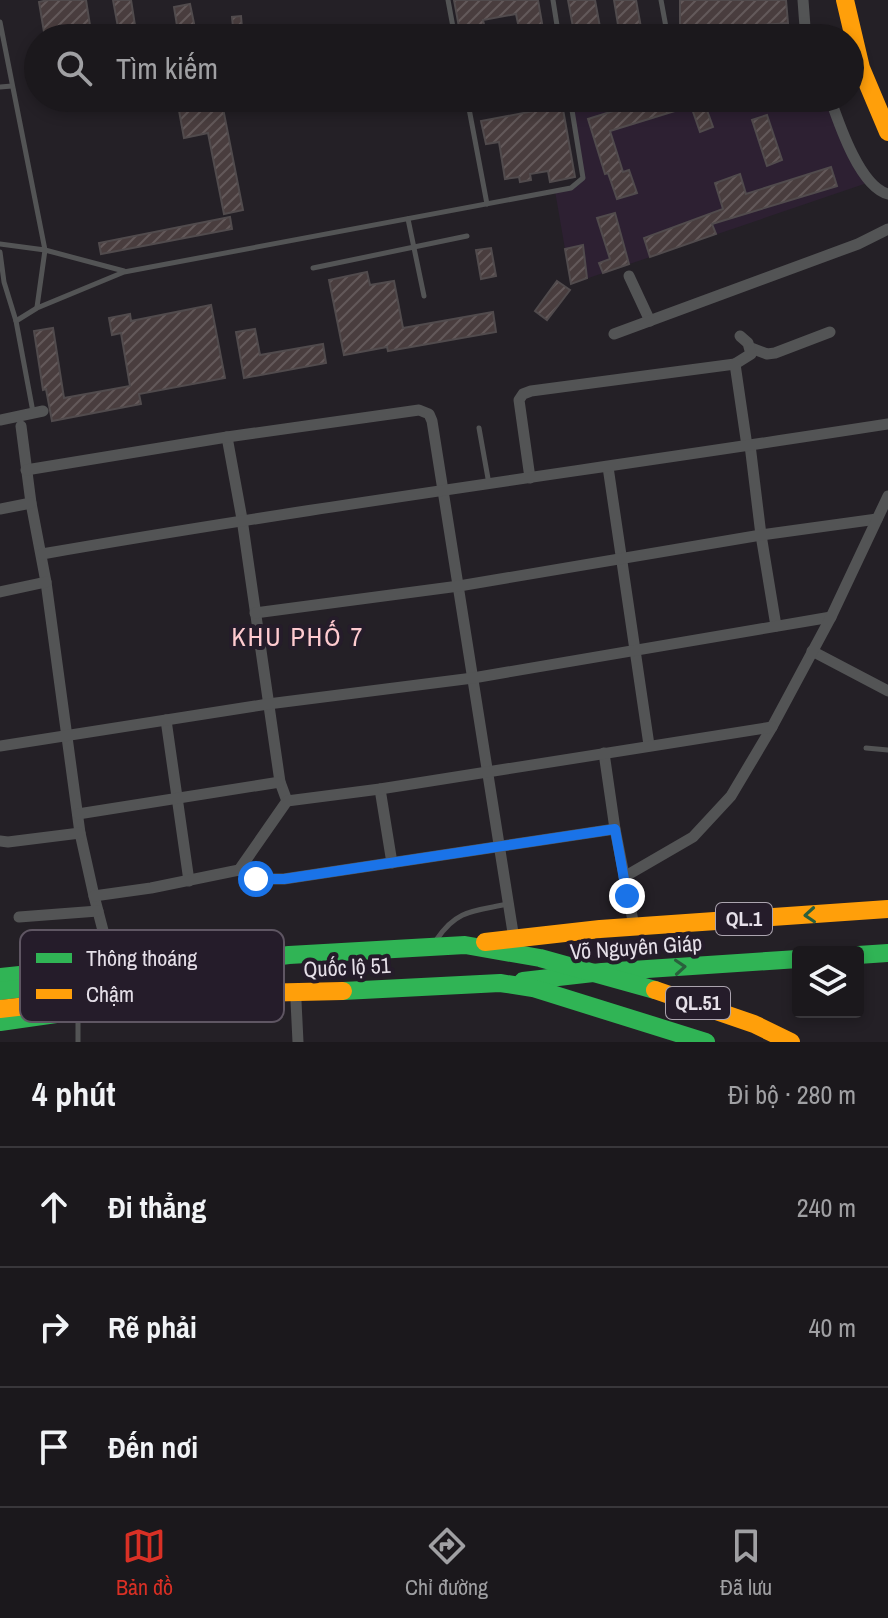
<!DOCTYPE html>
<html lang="vi">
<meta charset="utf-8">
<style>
body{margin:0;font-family:"Archivo Narrow",sans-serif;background:#242125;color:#f1f3f6}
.controls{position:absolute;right:24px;bottom:24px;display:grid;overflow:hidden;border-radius:8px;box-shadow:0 4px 12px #0003}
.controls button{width:72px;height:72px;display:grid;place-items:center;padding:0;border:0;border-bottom:2px solid #39373b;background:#1b181c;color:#f1f3f6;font:40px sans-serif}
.stop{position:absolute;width:24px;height:24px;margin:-18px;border:6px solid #1a73e8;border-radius:50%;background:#fff}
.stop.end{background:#1a73e8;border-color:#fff;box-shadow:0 2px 8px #0008}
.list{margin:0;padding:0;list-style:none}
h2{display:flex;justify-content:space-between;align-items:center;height:104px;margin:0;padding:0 32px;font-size:34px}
h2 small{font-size:26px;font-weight:400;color:#a0a0a3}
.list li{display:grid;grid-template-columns:52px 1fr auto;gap:24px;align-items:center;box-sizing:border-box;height:120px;padding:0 32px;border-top:2px solid #39373b}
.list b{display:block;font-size:30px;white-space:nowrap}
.list em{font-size:26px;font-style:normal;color:#a0a0a3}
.icon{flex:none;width:44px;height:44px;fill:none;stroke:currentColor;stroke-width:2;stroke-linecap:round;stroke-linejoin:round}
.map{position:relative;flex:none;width:888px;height:1042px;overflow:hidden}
.search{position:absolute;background:#1b181c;box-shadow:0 4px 12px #0003;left:24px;right:24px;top:24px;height:88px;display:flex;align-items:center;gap:20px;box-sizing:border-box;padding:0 28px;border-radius:44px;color:#a0a0a3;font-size:30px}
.sheet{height:464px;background:#1b181c}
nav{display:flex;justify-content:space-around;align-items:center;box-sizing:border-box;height:112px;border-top:2px solid #39373b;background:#1b181c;font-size:22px;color:#a0a0a3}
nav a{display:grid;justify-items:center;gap:4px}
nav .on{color:#d93025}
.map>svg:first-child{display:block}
</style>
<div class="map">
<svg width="888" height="1042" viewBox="0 0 888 1042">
<defs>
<pattern id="building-hatch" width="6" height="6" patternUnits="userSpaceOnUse" patternTransform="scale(2)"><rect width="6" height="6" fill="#493d3e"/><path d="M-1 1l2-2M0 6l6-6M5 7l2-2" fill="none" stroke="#63595a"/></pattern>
</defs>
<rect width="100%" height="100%" fill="#242026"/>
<path fill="#2d2032" d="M590,98H826L867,183L571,284L555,191L571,188L583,178L571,104Z"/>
<g fill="url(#building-hatch)" stroke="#514b4d" stroke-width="2">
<path d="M48,0H86L92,38H45L39,2Z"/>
<path d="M113,0H131L137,38H120Z"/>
<path d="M454,0H538L543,29L520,33L516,14L483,20L487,38H461Z"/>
<path d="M568,0H595L602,38H575Z"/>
<path d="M614,0H636L642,33L620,37Z"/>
<path d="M680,0H786L788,23L680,31Z"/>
<path d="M190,4L197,38H179L174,7Z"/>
<path d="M241,16L242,28L249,27L251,38H234L232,17Z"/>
<path d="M192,98H221L243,210L224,214L208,133L184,138L178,105L192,103Z"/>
<path d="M531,98H561L575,177L550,182L548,171L530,174L531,180L520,182L519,177L505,179L499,142L486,144L481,121L534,111Z"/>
<path d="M655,98H711L704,102L713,127L700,132L691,106L610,131L623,172L629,170L637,193L617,199L608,173L605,174L588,119Z"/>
<path d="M767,115L782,160L767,166L752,120Z"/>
<path d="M831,167L837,186L712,224L716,234L650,257L644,238L723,209L715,183L740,174L746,194Z"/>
<path d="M615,213L629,264L603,273L599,263L610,259L597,218Z"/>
<path d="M230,217L232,229L101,254L99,243Z"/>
<path d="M583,245L587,278L571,284L565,249Z"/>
<path d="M491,248L496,276L481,279L476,250Z"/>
<path d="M367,272L370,285L394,281L403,328L493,312L496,332L388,351L387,347L344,355L329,280Z"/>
<path d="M557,281L570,290L547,320L535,311Z"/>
<path d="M211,305L225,378L139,394L141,404L52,421L46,389L43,390L34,331L53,328L64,398L130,386L121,333L112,335L109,318L130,314L131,321Z"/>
<path d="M255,329L260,355L323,344L326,363L244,378L236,332Z"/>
</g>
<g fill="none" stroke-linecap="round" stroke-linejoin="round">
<g stroke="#535455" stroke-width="5">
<path d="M448,0L455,38"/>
<path d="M553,0L559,38"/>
<path d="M661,0L668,38"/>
<path d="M0,22L45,250L37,307"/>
<path d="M691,38L735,33L764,35L804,27"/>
<path d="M0,87L12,86"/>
<path d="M467,98L487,204"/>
<path d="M408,219L424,296"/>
<path d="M0,244L45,250L124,271"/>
<path d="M0,252L4,282L16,321L33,412"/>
<path d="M313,268L467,236"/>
<path d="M16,321L37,308L124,272L571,188L583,178L571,104L590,98"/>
<path d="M479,428L489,484"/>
<path d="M866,748L888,750"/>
<path d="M437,939C457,909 475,911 508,904"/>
<path d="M78,1016V1042"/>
</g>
<g stroke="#535455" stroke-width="11">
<path d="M803,0L805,27L809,38"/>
<path d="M830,98C839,124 860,187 888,194"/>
<path d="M629,276L650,321"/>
<path d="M614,334L858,244L888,229"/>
<path d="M751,348L767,354L775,353L830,332"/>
<path d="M735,364L751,354L748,343L740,336"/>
<path d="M0,420L43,411"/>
<path d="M21,426L31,503L46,582L80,833L94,896L112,965"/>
<path d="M227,437L242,519L280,782L287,801"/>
<path d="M750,445L761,535L776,626"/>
<path d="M608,467L649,745"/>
<path d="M26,470L227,437L419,410L429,414L432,421L514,939"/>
<path d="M530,478L519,400L523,394L531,391L735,364L747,446"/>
<path d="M0,509L31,503"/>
<path d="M42,554C323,505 606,468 888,424"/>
<path d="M0,592L46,582"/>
<path d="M255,613L459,586L761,535L877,519"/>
<path d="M812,651L888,691"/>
<path d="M166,720L189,881"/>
<path d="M0,746L268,704L473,678L831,617"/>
<path d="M604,753L615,829L634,926"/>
<path d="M380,789L392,863"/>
<path d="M78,814L280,782"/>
<path d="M0,841L8,842L80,833"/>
<path d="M239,870L256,879H284L615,829"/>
<path d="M624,877L693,837L731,796L772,727L831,617L888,496"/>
<path d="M94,896L151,888L239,870L287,801L380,789L772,727"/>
<path d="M19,917L98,911"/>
<path d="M296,1001L298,1042"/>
</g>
<g stroke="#30b455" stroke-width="18">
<path d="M858,955L888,953"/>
<path d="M0,977L192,957"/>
<path d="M523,981L602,972L798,959"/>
<path d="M0,991L289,955L465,945L540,958L655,990"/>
<path d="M343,991L500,983L533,988L706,1042"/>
<path d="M0,1022L77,1011L200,1005"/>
</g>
<g stroke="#ff9f0a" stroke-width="18">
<path d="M845,0L861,68L888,132"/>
<path d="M485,942L600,929L888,909"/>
<path d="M655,990L754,1024L791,1042"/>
<path d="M0,1009L112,996L343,991"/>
</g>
</g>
<defs><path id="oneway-chevron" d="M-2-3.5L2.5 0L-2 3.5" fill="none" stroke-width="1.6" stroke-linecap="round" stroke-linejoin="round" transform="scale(2)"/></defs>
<g stroke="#2a603d">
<use href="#oneway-chevron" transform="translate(810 915) rotate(176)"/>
<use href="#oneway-chevron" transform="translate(680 967) rotate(-4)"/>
</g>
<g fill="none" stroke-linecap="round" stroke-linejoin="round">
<path stroke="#1a73e8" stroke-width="10" d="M256,879H284L615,829L627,896"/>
</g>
<g text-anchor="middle" stroke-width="8" stroke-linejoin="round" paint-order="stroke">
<g fill="#251c2a" stroke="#aba4af" stroke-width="2">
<rect x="716" y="903" width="56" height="32" rx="6"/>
<rect x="666" y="987" width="64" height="32" rx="6"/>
</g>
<g font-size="20" font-weight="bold" fill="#e5dfe8">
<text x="744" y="926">QL.1</text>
<text x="698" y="1010">QL.51</text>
</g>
<g font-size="22" fill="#e5dfe8" stroke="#251c2a">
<text transform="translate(636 947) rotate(-4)" y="8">Võ Nguyên Giáp</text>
<text transform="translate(347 967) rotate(-3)" y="8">Quốc lộ 51</text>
</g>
<g font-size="26" letter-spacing="2" fill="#ffcbd0" stroke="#251c2a">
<text x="298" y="646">KHU PHỐ 7</text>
</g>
</g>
<rect x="20" y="930" width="264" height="92" rx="12" fill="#251c2a" stroke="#5f5663" stroke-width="2"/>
<rect x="36" y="953" width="36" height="10" fill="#30b455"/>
<rect x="36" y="989" width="36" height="10" fill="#ff9f0a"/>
<g font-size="22" fill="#e5dfe8">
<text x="86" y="966">Thông thoáng</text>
<text x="86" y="1002">Chậm</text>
</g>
</svg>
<div class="controls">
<button><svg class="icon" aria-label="layers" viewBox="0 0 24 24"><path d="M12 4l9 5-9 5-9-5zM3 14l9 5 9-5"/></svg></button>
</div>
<div class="stop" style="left:256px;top:879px"></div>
<div class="stop end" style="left:627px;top:896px"></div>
<div class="search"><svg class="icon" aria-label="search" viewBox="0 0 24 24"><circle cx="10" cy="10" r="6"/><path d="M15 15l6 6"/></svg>Tìm kiếm</div>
</div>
<section class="sheet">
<h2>4 phút<small>Đi bộ · 280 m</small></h2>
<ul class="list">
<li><svg class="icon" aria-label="ahead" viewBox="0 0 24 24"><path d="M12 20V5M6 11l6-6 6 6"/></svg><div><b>Đi thẳng</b></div><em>240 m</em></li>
<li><svg class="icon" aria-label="right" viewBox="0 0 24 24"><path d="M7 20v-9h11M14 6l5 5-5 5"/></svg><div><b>Rẽ phải</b></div><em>40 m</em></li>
<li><svg class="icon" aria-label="arrive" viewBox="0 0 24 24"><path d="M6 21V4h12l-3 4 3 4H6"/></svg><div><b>Đến nơi</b></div></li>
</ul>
</section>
<nav>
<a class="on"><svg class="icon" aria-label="map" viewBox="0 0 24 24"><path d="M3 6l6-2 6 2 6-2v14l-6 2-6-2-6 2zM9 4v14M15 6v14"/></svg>Bản đồ</a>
<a><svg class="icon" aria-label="directions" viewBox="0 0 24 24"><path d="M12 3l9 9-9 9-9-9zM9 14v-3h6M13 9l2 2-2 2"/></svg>Chỉ đường</a>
<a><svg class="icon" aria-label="saved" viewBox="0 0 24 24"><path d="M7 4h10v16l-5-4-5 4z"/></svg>Đã lưu</a>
</nav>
